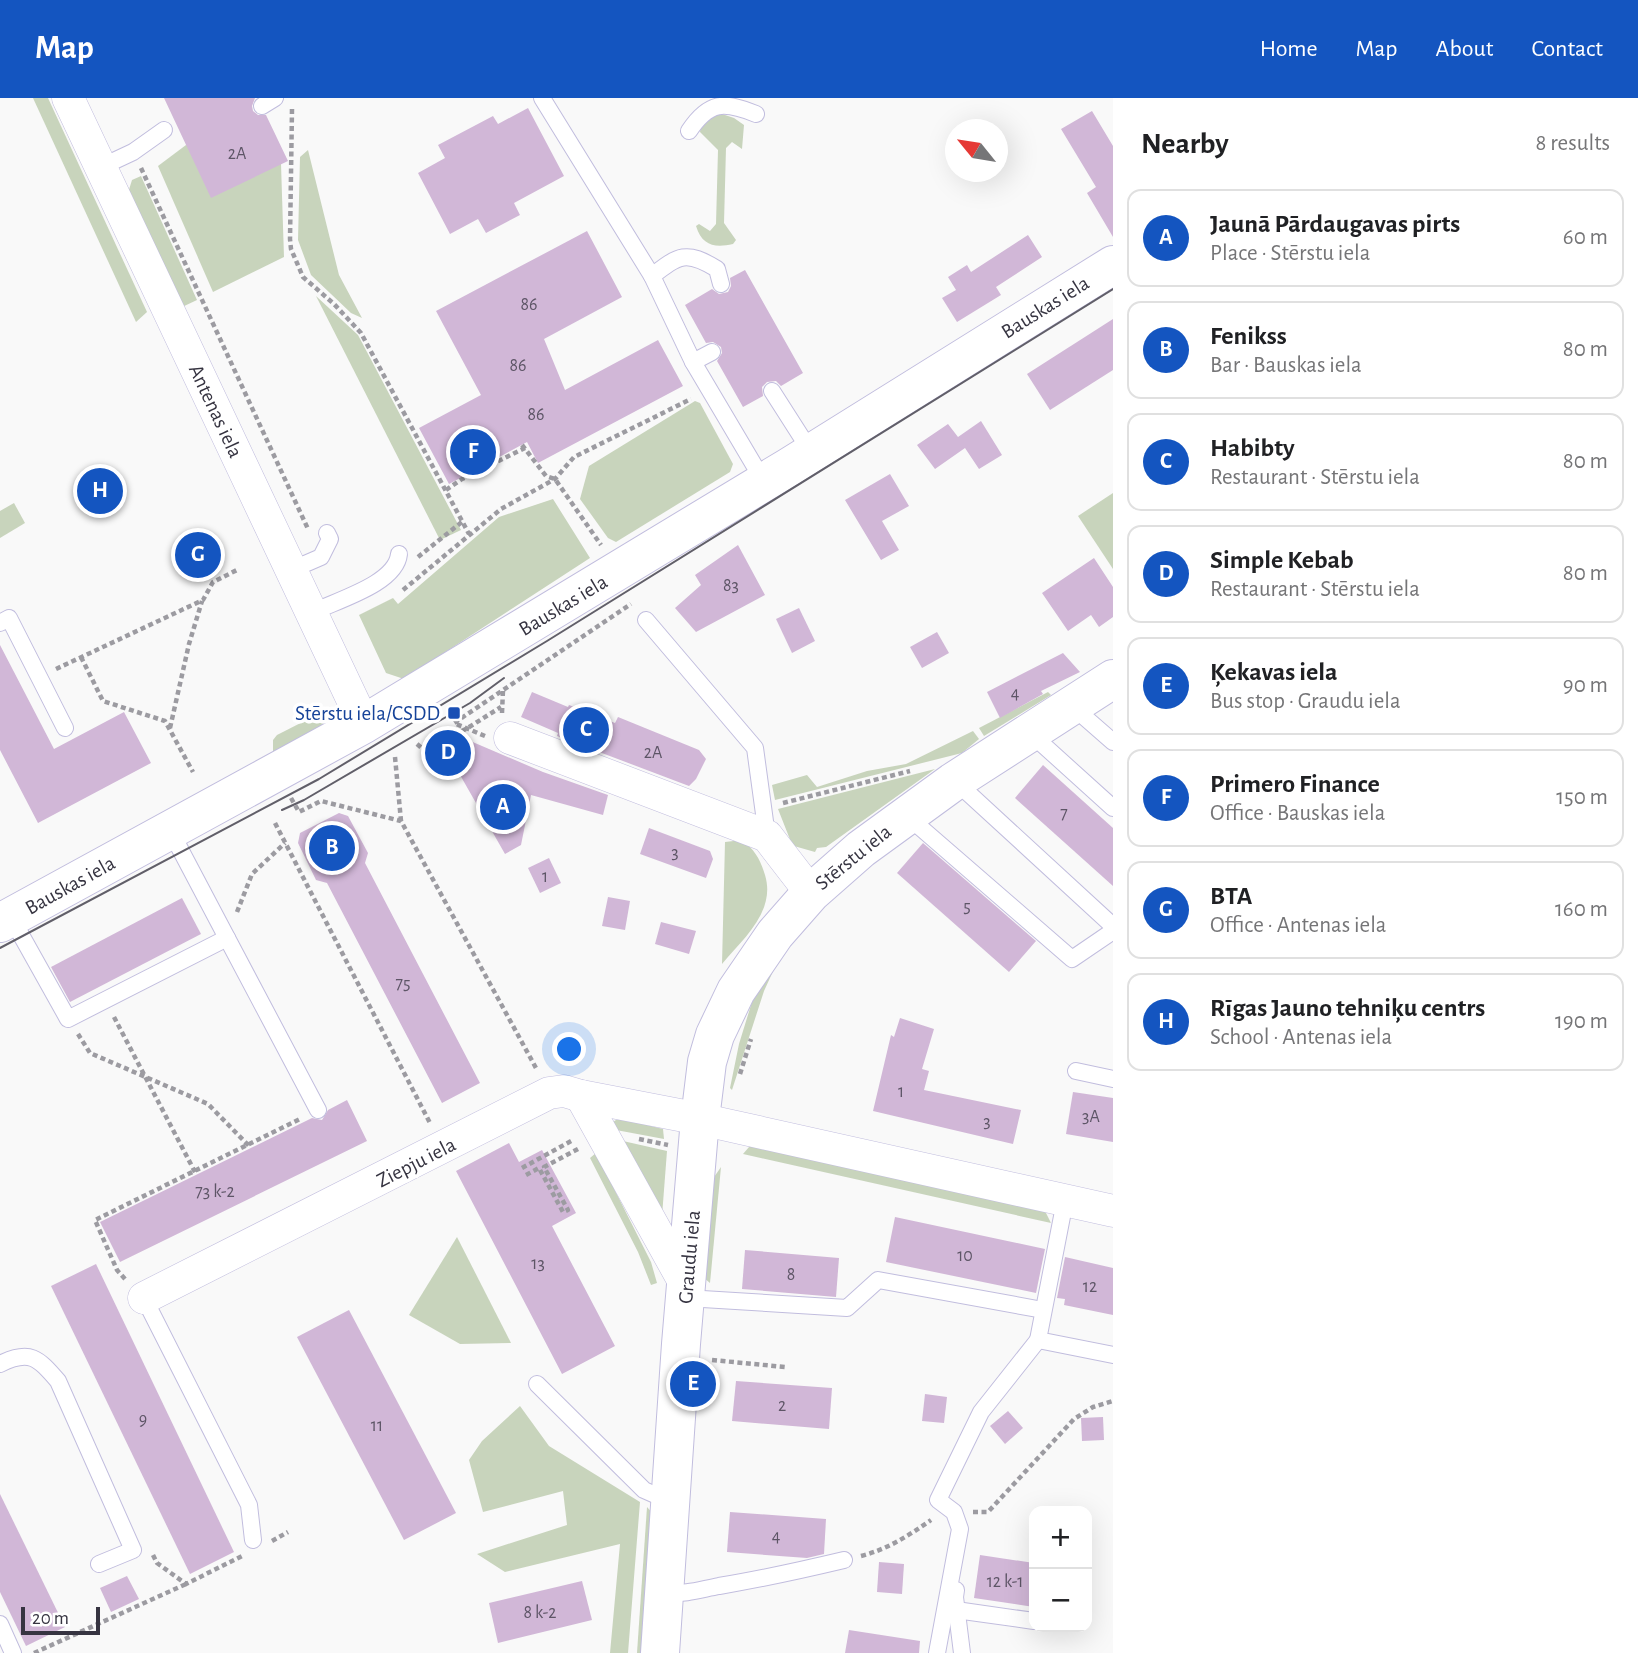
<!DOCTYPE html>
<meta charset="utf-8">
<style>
body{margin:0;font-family:"Alegreya Sans",sans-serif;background:#f2f2f2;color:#202124}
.controls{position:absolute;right:21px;bottom:21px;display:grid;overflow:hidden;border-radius:14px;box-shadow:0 7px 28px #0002}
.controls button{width:63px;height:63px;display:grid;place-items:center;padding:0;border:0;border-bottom:2px solid #e0e0e0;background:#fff;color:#202124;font:35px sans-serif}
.compass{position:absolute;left:945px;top:21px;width:63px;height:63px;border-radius:50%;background:#fff;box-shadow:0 7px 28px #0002;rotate:300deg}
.scale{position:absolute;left:21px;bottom:18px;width:79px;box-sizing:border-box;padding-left:7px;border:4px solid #363441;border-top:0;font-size:19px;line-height:24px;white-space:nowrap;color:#363441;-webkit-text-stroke:5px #fff;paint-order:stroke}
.you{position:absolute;left:570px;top:952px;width:24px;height:24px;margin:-18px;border:5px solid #fff;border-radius:50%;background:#1a73e8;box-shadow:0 0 0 10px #1a73e833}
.badge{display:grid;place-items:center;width:46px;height:46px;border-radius:50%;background:#1455c0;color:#fff;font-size:23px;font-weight:700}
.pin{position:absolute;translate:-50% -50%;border:4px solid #fff;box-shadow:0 2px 7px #0006}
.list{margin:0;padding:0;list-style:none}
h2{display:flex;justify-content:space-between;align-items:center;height:91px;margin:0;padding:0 28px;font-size:30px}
h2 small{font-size:23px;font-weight:400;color:#757577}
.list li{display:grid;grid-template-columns:46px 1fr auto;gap:21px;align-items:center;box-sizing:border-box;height:98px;margin:0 14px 14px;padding:0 14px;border:2px solid #e0e0e0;border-radius:14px}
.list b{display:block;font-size:26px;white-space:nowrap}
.list p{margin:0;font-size:23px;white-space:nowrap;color:#757577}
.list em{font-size:23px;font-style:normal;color:#757577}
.map{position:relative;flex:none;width:1113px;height:1555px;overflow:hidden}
header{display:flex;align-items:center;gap:42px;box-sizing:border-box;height:98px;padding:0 35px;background:#1455c0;color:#fff}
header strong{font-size:33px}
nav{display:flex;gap:38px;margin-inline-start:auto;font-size:24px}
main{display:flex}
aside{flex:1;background:#fff}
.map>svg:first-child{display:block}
</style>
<header>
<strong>Map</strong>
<nav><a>Home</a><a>Map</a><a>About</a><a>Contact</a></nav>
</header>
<main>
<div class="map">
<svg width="1113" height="1555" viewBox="0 0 1113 1555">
<rect width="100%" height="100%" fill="#f9f9f9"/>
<g fill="#c8d4bc">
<path d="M33,0H48L147,214L136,224Z"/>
<path d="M722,16L734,20L744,27L742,51L732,44L726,50L724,125L736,142L733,146C715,150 702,148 696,128L699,126L710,133L716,126L718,52L700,34L701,26L713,18Z"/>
<path d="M186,47L281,66L284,159L213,194L158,68Z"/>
<path d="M308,52L339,177L362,220L351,215L311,177L298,142L300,59Z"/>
<path d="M141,78L197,202L180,210L127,98L132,82Z"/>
<path d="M316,198L358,237L461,432L440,442Z"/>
<path d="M695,303L700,305L733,366L730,374L616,444L608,440L580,401L589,368Z"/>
<path d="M1113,395V471L1078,418Z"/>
<path d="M553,401L590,460L404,581L386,575L359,517L393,500L398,506L499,419Z"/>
<path d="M14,405L25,425L0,440V413Z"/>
<path d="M1048,594L1051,597L984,638L979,630Z"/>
<path d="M332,609L331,621L326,627L273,655V642L277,637Z"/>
<path d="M973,633L979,641L962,655L775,702L772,687L807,677L817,689L867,673L906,666Z"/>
<path d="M935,671L826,749L817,750L815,754L794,748L791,744L778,711Z"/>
<path d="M742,742C755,752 760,761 765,777C776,813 744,840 722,866L725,744Z"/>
<path d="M781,856L764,893L732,992L730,990L739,946L755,894Z"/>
<path d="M619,1020L663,1031L664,1041L616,1032L613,1024Z"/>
<path d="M623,1043L667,1053L662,1118Z"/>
<path d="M754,1047L1045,1113L1051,1125L743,1056L749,1049Z"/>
<path d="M596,1055L651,1164L657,1185L651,1187L638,1154L590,1060Z"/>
<path d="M721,1069L710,1185L704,1180L712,1082Z"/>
<path d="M457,1139L511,1245L460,1246L409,1217Z"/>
<path d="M520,1308L549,1348L640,1404L628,1555H610L620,1446L505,1474L477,1456L567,1427L563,1393L483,1414L469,1362L482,1343Z"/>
<path d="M647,1409L654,1417L646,1555H637Z"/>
</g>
<g fill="#d1b7d7">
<path d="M164,0H255L252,8L253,13L258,17H266L288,63L211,100Z"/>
<path d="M528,10L564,78L514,105L520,117L486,135L478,121L450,136L418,75L445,60L438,47L493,18L498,26Z"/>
<path d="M1092,13L1113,48V139L1087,95L1096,89L1061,31Z"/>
<path d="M587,133L622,199L544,241L565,292L658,242L683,288L538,365L527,344L449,386L419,330L481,297L436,213Z"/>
<path d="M1028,137L1042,159L996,189L1001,197L957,224L942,200L956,192L948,179L967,167L971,174Z"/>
<path d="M745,172L803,275L781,288L776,283L767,284L762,289L763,298L743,309L717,263L722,255L721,249L713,244L706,245L685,207L712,191L719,196L728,194L731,188L730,180Z"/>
<path d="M1113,221V272L1050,312L1027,276Z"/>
<path d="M981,323L1002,357L979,371L965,350L935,371L917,347L948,326L958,339Z"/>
<path d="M890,376L909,408L882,423L899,452L881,462L845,402Z"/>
<path d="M738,447L765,497L696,534L675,510L701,487L695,477Z"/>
<path d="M1094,460L1113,489V519L1099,529L1091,517L1068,533L1042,495Z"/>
<path d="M799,510L815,543L792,555L776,521Z"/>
<path d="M937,534L949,555L922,570L910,549Z"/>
<path d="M0,547L54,651L124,614L151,665L38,725L0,652Z"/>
<path d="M1063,555L1080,574L1041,593L1043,596L1000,620L987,594Z"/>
<path d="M532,594L568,609L569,607L615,625L618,619L699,652L706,661L696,681L689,688L557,638L558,635L521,619Z"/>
<path d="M468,642L543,674L608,697L603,717L531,697L521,747L505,756L447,654Z"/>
<path d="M1043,667L1113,730V788L1015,700Z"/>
<path d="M339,715L348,718L368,755L365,765L480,985L442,1005L327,785L316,782L298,745L300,735Z"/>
<path d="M649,730L710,753L713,761L706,780L640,756Z"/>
<path d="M923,745L1036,843L1009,874L897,775Z"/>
<path d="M549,760L561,785L540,795L528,770Z"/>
<path d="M608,799L630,803L625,832L602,828Z"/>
<path d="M182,800L201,836L70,904L51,869Z"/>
<path d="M661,824L696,833L689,856L655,846Z"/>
<path d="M900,920L934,931L922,971L929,973L924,992L1021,1012L1013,1046L873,1013L891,937L894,939Z"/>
<path d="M1073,994L1113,1000V1044L1066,1036Z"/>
<path d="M347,1002L367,1043L120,1164L100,1124L312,1020L322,1022L328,1012Z"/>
<path d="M509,1045L519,1064L542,1052L576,1115L552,1128L615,1248L562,1276L456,1073Z"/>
<path d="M895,1119L1045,1151L1036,1195L886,1164Z"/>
<path d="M745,1152L839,1160L836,1199L742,1191Z"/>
<path d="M1065,1159L1113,1170V1217L1064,1207L1065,1201L1057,1200Z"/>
<path d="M96,1166L234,1454L190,1476L51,1188Z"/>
<path d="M349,1212L456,1415L404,1442L297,1239Z"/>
<path d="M736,1283L832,1290L829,1331L732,1323Z"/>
<path d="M925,1296L947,1299L944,1325L922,1323Z"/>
<path d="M1008,1313L1023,1330L1005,1346L990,1328Z"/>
<path d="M1103,1319L1104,1342L1082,1343L1081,1320Z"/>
<path d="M0,1396L65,1529L26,1548L0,1494Z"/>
<path d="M730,1414L826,1421L824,1456L807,1460L727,1454Z"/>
<path d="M980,1457L1034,1465V1509L974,1500Z"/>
<path d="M879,1464L904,1466L902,1496L877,1494Z"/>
<path d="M127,1478L139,1501L111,1514L100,1490Z"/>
<path d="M582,1483L592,1522L498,1545L489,1505Z"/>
<path d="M849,1532L920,1543L919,1555H845Z"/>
</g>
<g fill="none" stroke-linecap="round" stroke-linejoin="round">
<g stroke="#c1bdde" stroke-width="18">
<g id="lane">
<path d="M542,0L652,178L693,264"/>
<path d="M262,8L275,0"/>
<path d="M689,33C709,3 724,3 756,16"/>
<path d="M101,69L133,54L164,32"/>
<path d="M652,178C679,157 686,152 717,171L721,186"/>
<path d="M712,254L693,264L764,384"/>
<path d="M772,293L811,354"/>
<path d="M291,472L321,459L330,441L327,435"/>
<path d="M311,515C337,502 396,486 399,456"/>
<path d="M646,522L755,650L767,738"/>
<path d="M0,525L9,520L65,630"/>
<path d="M1073,609L1113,644"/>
<path d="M1030,635L1113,710"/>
<path d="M953,684L966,693L1113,828"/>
<path d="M906,717L1072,861L1113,833"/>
<path d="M11,819L68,921L227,840L170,732"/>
<path d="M227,840L318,1012"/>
<path d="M1076,973L1113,981"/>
<path d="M1065,1103L1038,1242L1113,1257"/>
<path d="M144,1200L249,1407L253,1442"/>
<path d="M686,1200L847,1210L878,1182L1043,1212"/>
<path d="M0,1266C30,1251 38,1260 58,1283L133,1452L99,1466"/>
<path d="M537,1286L644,1392L669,1403"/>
<path d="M956,1492L955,1499L962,1555"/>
<path d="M665,1495C688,1496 698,1492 719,1488C761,1481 802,1472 844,1462"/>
<path d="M956,1512L1034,1523"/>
<path d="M0,1526L13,1555"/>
<path d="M937,1555L960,1431L954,1414L938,1402L981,1314L1038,1242"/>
</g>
</g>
<g stroke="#c1bdde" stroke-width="33">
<g id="street">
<path d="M68,0L364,626"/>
<path d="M510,640L767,738L811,795"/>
<path d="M581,998L687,1189"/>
<path d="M144,1200L549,995L564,993L581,998L700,1021L1113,1113"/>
</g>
</g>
<g stroke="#c1bdde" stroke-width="40">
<g id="secondary">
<path d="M0,825L364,626L789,369L1113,167"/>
<path d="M660,1555L681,1246L700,1021L707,964L715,937L736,893L775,836L811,795L861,751L953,684L1113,581"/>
</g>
</g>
<g stroke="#9c9ba1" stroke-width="4.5" stroke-dasharray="5 3.5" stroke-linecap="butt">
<path d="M292,11L290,141L291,151L303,179L334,206L361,235L469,436"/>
<path d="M141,70L308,431"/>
<path d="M522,347L546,378L555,381L601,447"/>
<path d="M446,392L462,381L525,350"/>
<path d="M418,459L463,423"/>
<path d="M403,492L501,411L555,381L574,359L691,301"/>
<path d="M81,559L103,603L165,623L193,674"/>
<path d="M56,571L203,502L213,484L239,471"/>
<path d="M502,615L503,592"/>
<path d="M170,630L189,546L202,503"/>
<path d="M485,638L454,625L631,506"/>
<path d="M417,646L424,652L466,631L501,609"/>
<path d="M395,659L401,723"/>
<path d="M291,700L299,714L321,703L401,723L536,970"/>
<path d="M783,705L910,673"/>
<path d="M275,725L430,1025"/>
<path d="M237,814L252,776L285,745"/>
<path d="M114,919L196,1076"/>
<path d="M78,936L90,955L208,1006L251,1050"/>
<path d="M740,976L751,941"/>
<path d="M639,1041L668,1047"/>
<path d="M522,1070L573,1042"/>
<path d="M526,1077L539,1070L563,1114L568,1112L544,1069L578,1051"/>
<path d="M125,1181L117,1172L95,1122L300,1021"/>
<path d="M712,1262L785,1269"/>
<path d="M973,1414H988L1074,1321L1093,1309L1113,1303"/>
<path d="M272,1443L288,1434"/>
<path d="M153,1457L157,1465L186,1486L242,1458"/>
<path d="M861,1458C888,1451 908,1438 931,1422"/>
<path d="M34,1555L186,1486"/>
</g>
<use href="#lane" stroke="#fff" stroke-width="16"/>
<use href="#street" stroke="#fff" stroke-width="32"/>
<use href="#secondary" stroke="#fff" stroke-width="38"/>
<g stroke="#615f69" stroke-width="2">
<path d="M282,712L304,702L470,605L504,580"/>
<path d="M0,850L319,681L547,543L1113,191"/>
</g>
</g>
<rect fill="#1a4fb4" stroke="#fff" stroke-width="2.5" x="447" y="608" width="14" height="14" rx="3.5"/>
<g text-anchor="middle" stroke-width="7" stroke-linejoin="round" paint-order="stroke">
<g font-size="18" fill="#5d5566">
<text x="237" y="61">2A</text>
<text x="529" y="212">86</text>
<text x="518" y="273">86</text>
<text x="536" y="322">86</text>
<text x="731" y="493">83</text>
<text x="1015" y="601">4</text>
<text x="653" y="660">2A</text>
<text x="1064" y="721">7</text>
<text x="675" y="760">3</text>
<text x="545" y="784">1</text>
<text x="967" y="814">5</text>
<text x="403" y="891">75</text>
<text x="901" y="999">1</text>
<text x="1091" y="1024">3A</text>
<text x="987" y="1029">3</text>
<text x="215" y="1099">73 k-2</text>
<text x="965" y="1163">10</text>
<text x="538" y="1171">13</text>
<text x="791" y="1182">8</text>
<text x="1090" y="1194">12</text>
<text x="782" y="1313">2</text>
<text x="143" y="1327">9</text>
<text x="377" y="1333">11</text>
<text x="776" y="1444">4</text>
<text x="1005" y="1489">12 k-1</text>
<text x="540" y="1520">8 k-2</text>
</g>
<g font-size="21" fill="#363441" stroke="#fff">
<text transform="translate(1045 209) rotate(-32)" y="7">Bauskas iela</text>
<text transform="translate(216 313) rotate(65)" y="7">Antenas iela</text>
<text transform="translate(563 507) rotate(-31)" y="7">Bauskas iela</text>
<text transform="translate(853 759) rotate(-39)" y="7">Stērstu iela</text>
<text transform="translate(70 787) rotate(-29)" y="7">Bauskas iela</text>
<text transform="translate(416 1064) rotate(-27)" y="7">Ziepju iela</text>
<text transform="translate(689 1159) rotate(-85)" y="7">Graudu iela</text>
</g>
<g font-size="21" fill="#164399" stroke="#fff" text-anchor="end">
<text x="440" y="622">Stērstu iela/CSDD</text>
</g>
</g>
</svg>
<div class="controls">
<button>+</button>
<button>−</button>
</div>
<svg class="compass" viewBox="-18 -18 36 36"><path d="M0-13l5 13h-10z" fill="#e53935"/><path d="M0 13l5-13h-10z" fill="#757577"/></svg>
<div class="scale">20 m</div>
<div class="you"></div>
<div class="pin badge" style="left:503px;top:709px">A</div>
<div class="pin badge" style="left:332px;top:750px">B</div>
<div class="pin badge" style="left:586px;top:632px">C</div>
<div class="pin badge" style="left:448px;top:655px">D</div>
<div class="pin badge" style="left:693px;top:1286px">E</div>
<div class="pin badge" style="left:473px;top:354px">F</div>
<div class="pin badge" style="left:198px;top:457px">G</div>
<div class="pin badge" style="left:100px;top:393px">H</div>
</div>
<aside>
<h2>Nearby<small>8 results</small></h2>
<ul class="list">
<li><span class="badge">A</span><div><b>Jaunā Pārdaugavas pirts</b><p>Place · Stērstu iela</p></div><em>60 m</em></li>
<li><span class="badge">B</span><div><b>Fenikss</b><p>Bar · Bauskas iela</p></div><em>80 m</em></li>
<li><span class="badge">C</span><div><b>Habibty</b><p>Restaurant · Stērstu iela</p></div><em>80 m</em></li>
<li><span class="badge">D</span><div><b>Simple Kebab</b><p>Restaurant · Stērstu iela</p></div><em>80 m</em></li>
<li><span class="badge">E</span><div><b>Ķekavas iela</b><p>Bus stop · Graudu iela</p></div><em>90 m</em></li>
<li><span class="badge">F</span><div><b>Primero Finance</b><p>Office · Bauskas iela</p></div><em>150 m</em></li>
<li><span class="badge">G</span><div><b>BTA</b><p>Office · Antenas iela</p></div><em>160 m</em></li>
<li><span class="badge">H</span><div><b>Rīgas Jauno tehniķu centrs</b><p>School · Antenas iela</p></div><em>190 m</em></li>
</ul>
</aside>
</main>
